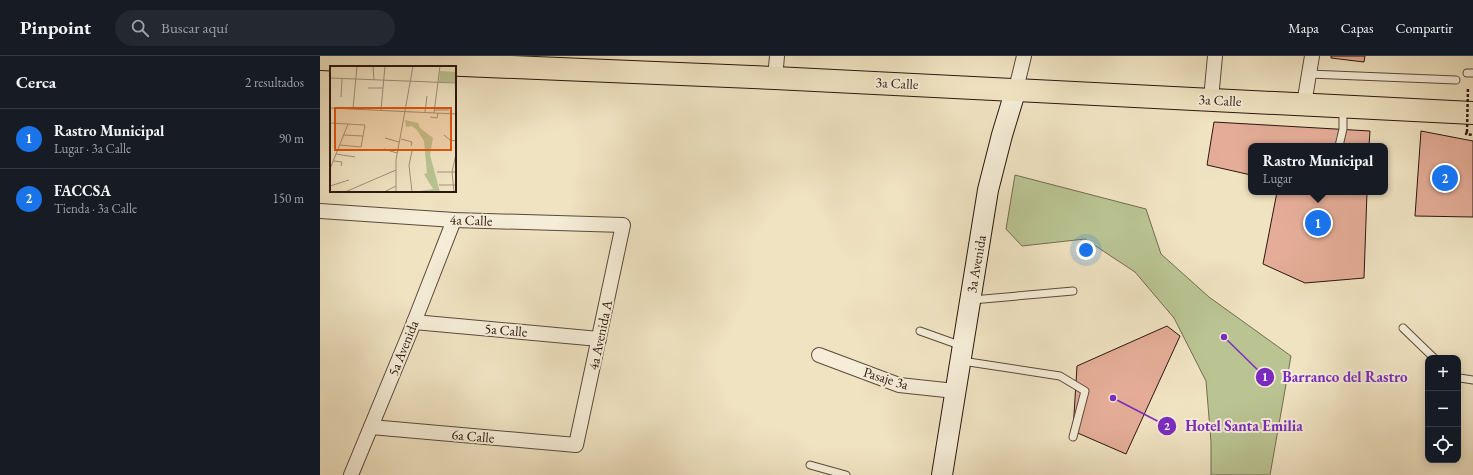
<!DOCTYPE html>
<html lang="es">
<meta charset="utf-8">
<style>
body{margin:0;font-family:"EB Garamond",serif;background:#242831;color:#f1f3f6}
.controls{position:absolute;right:12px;bottom:12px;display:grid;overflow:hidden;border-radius:8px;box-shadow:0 2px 10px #0003}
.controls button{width:36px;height:36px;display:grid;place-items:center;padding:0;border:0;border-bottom:1px solid #363941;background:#171b24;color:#f1f3f6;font:20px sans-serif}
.you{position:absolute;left:766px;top:194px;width:14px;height:14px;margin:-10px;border:3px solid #fff;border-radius:50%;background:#1a73e8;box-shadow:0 0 0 6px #1a73e833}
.badge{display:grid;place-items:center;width:26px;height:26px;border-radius:50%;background:#1a73e8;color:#fff;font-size:13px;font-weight:700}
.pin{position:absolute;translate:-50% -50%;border:2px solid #fff;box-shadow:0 1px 4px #0006}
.popup{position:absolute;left:928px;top:87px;width:140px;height:52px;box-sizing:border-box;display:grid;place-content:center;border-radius:8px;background:#171b24;filter:drop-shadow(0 1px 3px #0005);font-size:13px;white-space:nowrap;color:#9ea1a6}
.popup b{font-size:15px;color:#f1f3f6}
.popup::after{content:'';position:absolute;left:50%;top:100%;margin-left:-8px;border:8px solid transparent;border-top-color:#171b24}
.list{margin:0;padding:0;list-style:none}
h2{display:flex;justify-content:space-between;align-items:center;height:52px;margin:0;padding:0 16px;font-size:17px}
h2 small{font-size:13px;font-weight:400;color:#9ea1a6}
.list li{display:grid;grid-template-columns:26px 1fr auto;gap:12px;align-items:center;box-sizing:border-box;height:60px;padding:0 16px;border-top:1px solid #363941}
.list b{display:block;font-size:15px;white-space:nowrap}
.list p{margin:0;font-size:13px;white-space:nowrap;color:#9ea1a6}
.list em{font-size:13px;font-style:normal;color:#9ea1a6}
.icon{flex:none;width:22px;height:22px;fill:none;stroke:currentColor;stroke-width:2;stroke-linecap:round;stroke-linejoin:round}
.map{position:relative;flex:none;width:1153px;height:419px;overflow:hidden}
header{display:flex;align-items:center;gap:24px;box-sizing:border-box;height:56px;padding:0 20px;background:#171b24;border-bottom:1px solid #363941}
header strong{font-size:19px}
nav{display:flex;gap:22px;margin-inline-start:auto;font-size:14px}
.search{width:280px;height:36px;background:#242831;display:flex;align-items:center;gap:10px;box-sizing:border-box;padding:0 14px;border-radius:22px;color:#9ea1a6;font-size:15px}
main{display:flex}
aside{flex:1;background:#171b24}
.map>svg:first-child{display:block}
</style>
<header>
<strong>Pinpoint</strong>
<div class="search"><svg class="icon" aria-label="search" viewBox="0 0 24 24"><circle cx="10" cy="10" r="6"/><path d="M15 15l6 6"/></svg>Buscar aquí</div>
<nav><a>Mapa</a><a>Capas</a><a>Compartir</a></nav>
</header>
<main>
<aside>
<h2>Cerca<small>2 resultados</small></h2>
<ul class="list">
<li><span class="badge">1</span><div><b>Rastro Municipal</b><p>Lugar · 3a Calle</p></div><em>90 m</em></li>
<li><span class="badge">2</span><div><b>FACCSA</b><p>Tienda · 3a Calle</p></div><em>150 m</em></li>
</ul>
</aside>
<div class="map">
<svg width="1153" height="419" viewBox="0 0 1153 419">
<rect width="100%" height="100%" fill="#f0e3c2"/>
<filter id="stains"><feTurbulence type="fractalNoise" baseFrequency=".005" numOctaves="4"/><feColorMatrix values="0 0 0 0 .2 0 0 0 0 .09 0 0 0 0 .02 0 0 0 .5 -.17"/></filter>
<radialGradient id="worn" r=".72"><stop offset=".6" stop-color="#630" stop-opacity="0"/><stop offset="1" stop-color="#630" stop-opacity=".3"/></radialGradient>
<path fill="#bac493" stroke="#726d51" d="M695,119L826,153L841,198L889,241L971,300L950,419H891V386L886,325L854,262L815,216L765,183L702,190L686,173Z"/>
<g fill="#e5ad98" stroke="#2b160f">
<path d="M1011,0H1045L1044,6L1011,2Z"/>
<path d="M894,66L1050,75L1049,90H931V119L887,109Z"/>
<path d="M1101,75L1153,85V161L1095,160Z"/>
<path d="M957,136H1047L1044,222L985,227L943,208Z"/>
<path d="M847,270L860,280L806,398L753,375L757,310Z"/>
</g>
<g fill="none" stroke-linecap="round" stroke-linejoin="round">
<g stroke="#5c493c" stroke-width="9">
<g id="lane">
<path d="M1147,17H1153"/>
<path d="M989,18L1136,24"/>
<path d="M1019,90L1023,73V52"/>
<path d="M652,244L753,235"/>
<path d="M1083,272L1114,302"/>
<path d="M600,275L642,290"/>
<path d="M642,305L740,320L765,335L753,381"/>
<path d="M1138,321L1140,322L1153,324"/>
<path d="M490,409L526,419"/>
</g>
</g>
<g stroke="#5c493c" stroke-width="16">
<g id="street">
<path d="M455,22L457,0"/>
<path d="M696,33L704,0"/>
<path d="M891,43L895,0"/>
<path d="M984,48L992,0"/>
<path d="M0,155L134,164L303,169L256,389L51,371"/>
<path d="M94,266L279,283"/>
<path d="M499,299L579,329L635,335"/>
<path d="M31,419L91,274L134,164"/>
</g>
</g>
<g stroke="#2b160f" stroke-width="22">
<path id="secondary" d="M622,419L668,134L682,79L696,33"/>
</g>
<g stroke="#2b160f" stroke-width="24">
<path id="primary" d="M0,3L455,22L1153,57"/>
</g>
<path stroke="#2b160f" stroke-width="2.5" stroke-dasharray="3 2" stroke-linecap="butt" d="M1147,76L1146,78L1153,79"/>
<use href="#lane" stroke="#f5edd7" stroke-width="7"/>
<use href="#street" stroke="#f5edd7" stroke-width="14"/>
<use href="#secondary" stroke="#f5edd7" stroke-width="20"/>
<use href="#primary" stroke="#f0e3c2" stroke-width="22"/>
<path stroke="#2b160f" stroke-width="2.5" stroke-dasharray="3 2" stroke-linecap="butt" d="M1147,76L1148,31"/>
</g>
<g text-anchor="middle" stroke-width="4" stroke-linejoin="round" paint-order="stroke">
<g font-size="14" fill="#2b160f" stroke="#f5edd7">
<text transform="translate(577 27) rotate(3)" y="5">3a Calle</text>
<text transform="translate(900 44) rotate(3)" y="5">3a Calle</text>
<text transform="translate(151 164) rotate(2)" y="5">4a Calle</text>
<text transform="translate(656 208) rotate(-80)" y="5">3a Avenida</text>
<text transform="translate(186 274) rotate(5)" y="5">5a Calle</text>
<text transform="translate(280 279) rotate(-78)" y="5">4a Avenida A</text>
<text transform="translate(83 292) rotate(-68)" y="5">5a Avenida</text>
<text transform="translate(566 322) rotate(17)" y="5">Pasaje 3a</text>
<text transform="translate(153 380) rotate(5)" y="5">6a Calle</text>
</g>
</g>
<g transform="translate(10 10)">
<rect width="126" height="126" fill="#f0e3c2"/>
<path d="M110,5L126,6L125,16H109ZM75,54L88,57L90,62L103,72L100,89L110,126L89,125L103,123L94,108L97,107L94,75L87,64L82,60L76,61Z" fill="#bac493"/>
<path fill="none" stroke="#a1917a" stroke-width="1" d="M43,0L44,14M0,12L126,17M38,22H53M11,31L12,13M0,42L126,48M23,43L27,0M51,44L55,0M105,44H119M75,45L83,0M95,46L97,30M104,47L110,0M100,51L107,52L108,47M0,57L35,59L31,81L10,79M14,69L33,70M114,69L120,74L126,75M55,72L69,76M71,73L82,76L81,80M54,83L67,87M6,88L25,91M4,95L12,96L11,100M0,103L18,58M107,106H126M109,119H126M0,120L19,114M15,126L66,104M54,126L66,120M66,126V94L75,45M82,126L79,99L82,85M124,126L122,106L126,88"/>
<path fill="#df560c" fill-opacity="0.15" stroke="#df560c" stroke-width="2" d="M5,42H121V84H5Z"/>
<rect width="126" height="126" fill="none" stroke="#2b160f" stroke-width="2"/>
</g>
<path fill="none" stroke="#7b2cbf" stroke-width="1.5" d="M904 281L945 321M793 342L847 370"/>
<g fill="#7b2cbf" stroke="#f5edd7" stroke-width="1.5">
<circle cx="904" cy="281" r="4"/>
<circle cx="793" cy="342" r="4"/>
<circle cx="945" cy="321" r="10"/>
<circle cx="847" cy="370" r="10"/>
</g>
<g font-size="12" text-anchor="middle" font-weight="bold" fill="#fff">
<text x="945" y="325">1</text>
<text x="847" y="374">2</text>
</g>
<g font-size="15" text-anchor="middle" font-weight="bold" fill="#7b2cbf" stroke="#f5edd7" stroke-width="4" stroke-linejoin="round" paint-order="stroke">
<text x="1025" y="326">Barranco del Rastro</text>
<text x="924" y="375">Hotel Santa Emilia</text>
</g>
<rect width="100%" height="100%" filter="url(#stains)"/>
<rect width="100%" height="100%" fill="url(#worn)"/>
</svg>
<div class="controls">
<button>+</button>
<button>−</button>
<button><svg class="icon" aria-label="locate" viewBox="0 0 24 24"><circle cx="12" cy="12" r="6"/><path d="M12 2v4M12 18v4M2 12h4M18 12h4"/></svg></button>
</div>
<div class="you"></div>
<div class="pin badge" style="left:998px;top:167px">1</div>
<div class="popup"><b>Rastro Municipal</b>Lugar</div>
<div class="pin badge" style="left:1125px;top:122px">2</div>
</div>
</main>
